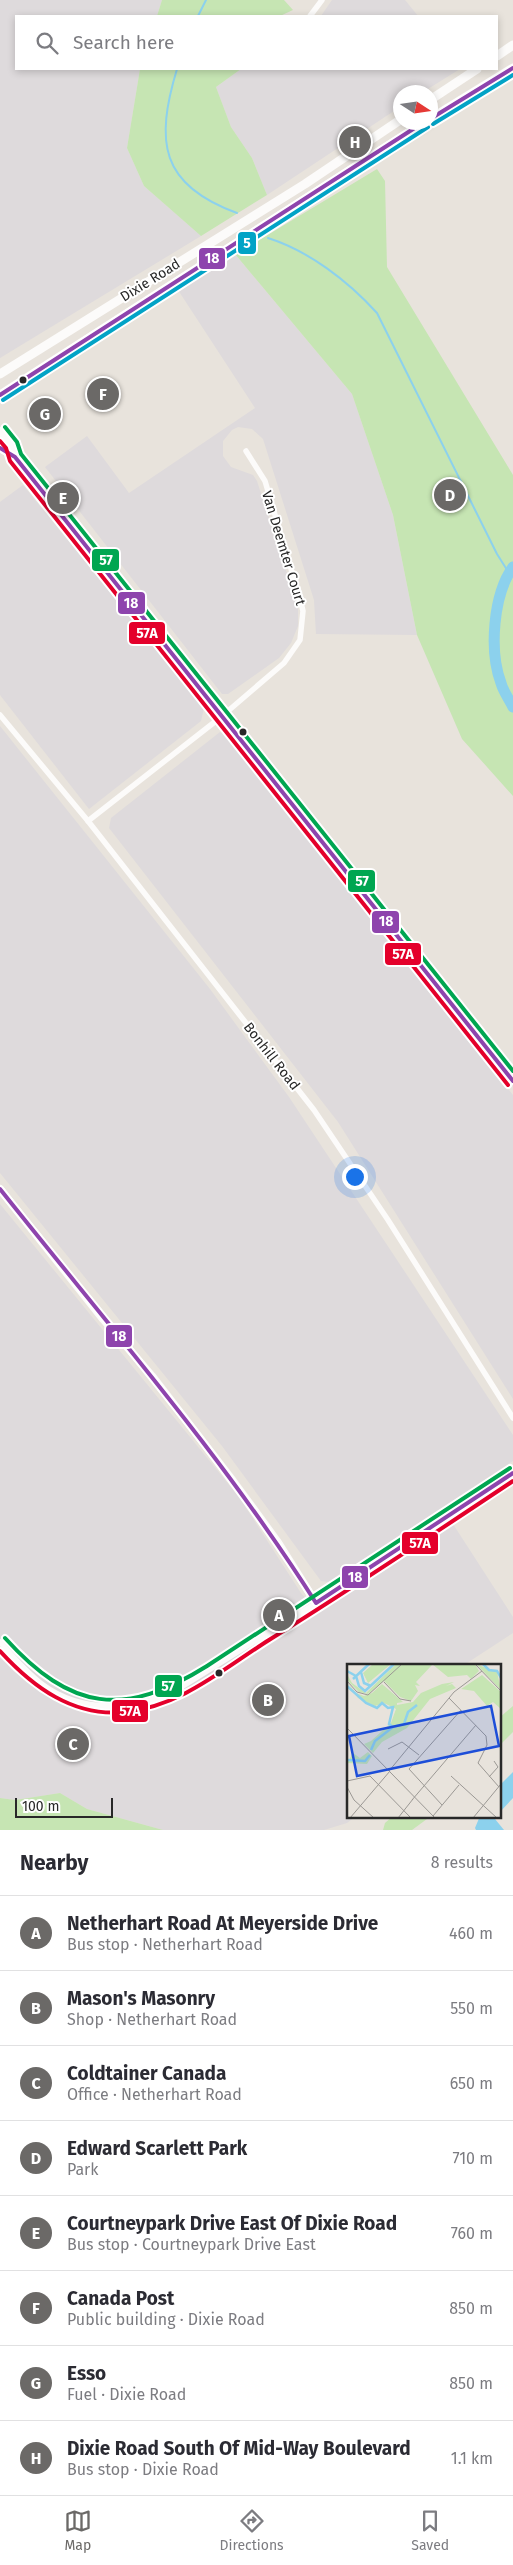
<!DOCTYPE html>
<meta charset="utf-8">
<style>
body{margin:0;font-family:"Fira Sans",sans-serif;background:#f2f2f3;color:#2b2b33}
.compass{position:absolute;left:393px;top:85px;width:45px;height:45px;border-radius:50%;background:#fff;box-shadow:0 2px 8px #0003;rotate:102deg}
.scale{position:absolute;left:15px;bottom:12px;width:98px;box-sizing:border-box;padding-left:5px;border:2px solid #282828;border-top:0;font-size:14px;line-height:18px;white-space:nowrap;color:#282828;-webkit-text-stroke:4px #fff;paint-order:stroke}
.you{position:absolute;left:354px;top:1176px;width:18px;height:18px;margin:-12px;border:4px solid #fff;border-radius:50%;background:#1a73e8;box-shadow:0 0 0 8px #1a73e833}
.badge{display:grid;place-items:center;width:32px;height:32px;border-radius:50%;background:#6b6967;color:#fff;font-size:16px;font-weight:700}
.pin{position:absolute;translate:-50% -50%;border:2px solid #fff;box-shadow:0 1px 5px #0006}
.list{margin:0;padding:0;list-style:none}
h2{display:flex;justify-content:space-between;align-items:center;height:65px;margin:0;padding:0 20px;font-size:21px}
h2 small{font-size:16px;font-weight:400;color:#7c7c81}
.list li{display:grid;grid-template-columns:32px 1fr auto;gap:15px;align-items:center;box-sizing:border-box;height:75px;padding:0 20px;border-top:1px solid #e1e1e2}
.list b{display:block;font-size:19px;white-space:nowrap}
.list p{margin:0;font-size:16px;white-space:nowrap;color:#7c7c81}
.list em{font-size:16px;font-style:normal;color:#7c7c81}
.icon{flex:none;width:28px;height:28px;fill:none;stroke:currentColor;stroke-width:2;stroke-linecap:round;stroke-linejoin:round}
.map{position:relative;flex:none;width:513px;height:1830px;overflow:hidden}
.search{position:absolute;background:#fff;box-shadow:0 2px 8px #0003;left:15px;right:15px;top:15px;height:55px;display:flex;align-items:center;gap:12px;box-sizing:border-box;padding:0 18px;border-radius:0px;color:#7c7c81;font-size:19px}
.sheet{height:665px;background:#fff}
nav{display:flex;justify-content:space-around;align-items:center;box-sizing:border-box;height:70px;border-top:1px solid #e1e1e2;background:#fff;font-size:14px;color:#7c7c81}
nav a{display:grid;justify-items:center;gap:2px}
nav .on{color:#6b6967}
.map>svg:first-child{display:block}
</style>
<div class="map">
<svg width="513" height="1830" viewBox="0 0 513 1830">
<rect width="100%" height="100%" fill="#e8e3dc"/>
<g fill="#dedadc">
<path d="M0,0H162L157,16H16V69H140L127,148L144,186L201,236L0,358Z"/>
<path d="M332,0H405L418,16H321Z"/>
<path d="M241,69H460L423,92H400V107L267,195L252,158L231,127L216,87Z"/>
<path d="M235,254L352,394L393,515L417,635L316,634L314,600L263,439L252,429L238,427L232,430L223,441V456L231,467L253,475L257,481L298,607V626L291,643L279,658L228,694H222L45,467L87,436L129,493L255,408L178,290Z"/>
<path d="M23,485L204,708L201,721L89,809L0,695V502Z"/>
<path d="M0,726L210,989L289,1097L513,1435V1461L329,1582L321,1581L222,1446L0,1173Z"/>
<path d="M220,732L227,734L513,1095V1399L338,1122L109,828L111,818Z"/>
<path d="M0,1204L239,1497L301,1593L317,1611L453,1524L513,1617V1633L464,1665H348V1816H356L347,1823L324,1830H163L87,1809L60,1793L15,1800L0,1798Z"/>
</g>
<g fill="#c6e5b3">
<path d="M162,0H284L293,10L280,16H157Z"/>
<path d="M140,69H241L216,87L231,127L252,158L267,195L201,236L144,186L127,148Z"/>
<path d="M377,169L385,181L387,267L513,475V796L462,739L417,635L393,515L352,394L235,254L258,237L261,239Z"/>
<path d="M513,1706V1732L499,1746V1718Z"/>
<path d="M60,1793L87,1809L163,1830H0V1798L15,1800Z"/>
<path d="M393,1816H431L412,1830H383L385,1823Z"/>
</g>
<g fill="#8cd1ed">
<path d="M513,1772V1798L499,1813V1786Z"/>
<path d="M480,1816H497L495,1819L504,1830H476L475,1828Z"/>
</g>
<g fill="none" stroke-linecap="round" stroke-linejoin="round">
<g stroke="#8cd1ed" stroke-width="2">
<path d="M198,16L206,0"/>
<path d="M177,69C155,142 160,185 237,213"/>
<path d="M268,238C309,251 348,281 377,313L497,554L509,573"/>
</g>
<path stroke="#8cd1ed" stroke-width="11" d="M513,567C493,595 489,651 501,683C503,691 509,699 513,707"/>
<g stroke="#fcfbfa" stroke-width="5.5">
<path d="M310,16L322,0"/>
<path d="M0,715L88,821L314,1110L388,1220L513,1418"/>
<path d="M88,821L221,717L284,663L300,640L303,611L300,599L265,481L246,451"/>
<path d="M0,1642C13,1657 27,1673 43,1685C81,1713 135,1711 175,1691L316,1603"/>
</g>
<g stroke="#fcfbfa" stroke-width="8">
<path d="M0,431L12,445L15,457L513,1081"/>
<path d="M0,448L15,457"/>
<path d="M0,1189L103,1319L152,1376L233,1481L277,1541L316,1603L513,1473"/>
</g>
<g stroke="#fcfbfa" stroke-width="9">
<path d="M497,56L513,45"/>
<path d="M430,100L477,69"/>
<path d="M430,119L513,68"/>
<path d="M0,374L305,184L400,120"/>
<path d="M0,395L425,122"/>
</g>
<g stroke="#fff" stroke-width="8">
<g id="bus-1">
<path d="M430,119L513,68"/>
<path d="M0,395L424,122"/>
<path d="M0,448L15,457L513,1081"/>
<path d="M0,1189C108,1325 223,1456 316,1603L513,1473"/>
</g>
</g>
<g stroke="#fff" stroke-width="8">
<g id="bus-2">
<path d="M0,441L6,448L10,461L508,1085"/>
<path d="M0,1651C33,1687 73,1717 124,1712C180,1707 223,1669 269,1640C351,1589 432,1535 513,1481"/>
</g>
</g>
<g stroke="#fff" stroke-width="8">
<g id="bus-3">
<path d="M5,427L17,442L21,454L513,1071"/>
<path d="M5,1638C71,1711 124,1718 207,1666L510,1468"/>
</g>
</g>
<g stroke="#fff" stroke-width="8">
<g id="bus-4">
<path d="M433,124L513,75"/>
<path d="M3,400L428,127"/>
</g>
</g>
<use href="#bus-1" stroke="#8e44ad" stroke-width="4"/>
<use href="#bus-2" stroke="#e4002b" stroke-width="4"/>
<use href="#bus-3" stroke="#00a651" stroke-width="4"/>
<use href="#bus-4" stroke="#02a3c6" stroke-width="4"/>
</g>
<g fill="#282828" stroke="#fff" stroke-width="2">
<circle cx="23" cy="380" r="4.5"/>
<circle cx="243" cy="732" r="4.5"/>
<circle cx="219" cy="1673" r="4.5"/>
</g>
<g text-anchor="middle" stroke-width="4" stroke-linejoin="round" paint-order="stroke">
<g font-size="14" fill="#282828" stroke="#fff">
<text transform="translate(150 280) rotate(-32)" y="5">Dixie Road</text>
<text transform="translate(284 548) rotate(73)" y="5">Van Deemter Court</text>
<text transform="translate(272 1056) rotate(52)" y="5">Bonhill Road</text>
</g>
</g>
<g transform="translate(347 1664)">
<rect width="154" height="154" fill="#e8e3dc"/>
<path d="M26,0H44L21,19L16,9ZM49,0L85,1L69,18L73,22L68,21L71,27L64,37L53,33L37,17L21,30L12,28L0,16V10L5,19L19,29ZM85,0H128L132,7L124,15L120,11L101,13ZM129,0L150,8L154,26ZM135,11L154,28V45L146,38L140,42L127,27L114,25ZM0,18L9,29L17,32L25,29L35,20L56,38L50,39V41L66,38L74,29L95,20L107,18L99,22L105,20L109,24L83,35L60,64L35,78L26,89L17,80L24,77L44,59L49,45L37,39L28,42L11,34ZM21,88L25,92L20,100L0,99L6,89L13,94Z" fill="#c6e5b3"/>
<path fill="none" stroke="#8cd1ed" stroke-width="2.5" d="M136,0L142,6L150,7L154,14M0,7L9,12L12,22L18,27L47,0M14,8L17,19L24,22M6,15L22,0M0,22L19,39L30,44L35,39L41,44L46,43L42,60L46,63L57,60L61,48L70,41M24,86L28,77L46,63M0,96L18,97L23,91"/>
<path fill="none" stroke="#9b9894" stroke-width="1" d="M128,0L154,27M0,17L10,28L21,31L55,0M37,18L53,35L64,37M102,34L139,72L140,81L131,99L152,123M0,64L88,154M41,85L55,78L72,91M42,107L107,28L135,7M104,112L150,154M142,113L151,103L147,97M0,117L23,112L64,154M0,123L7,136L27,154M65,136L129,61M95,141L62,105L114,46M86,152L112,121M3,154L43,107M51,154L66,135M126,154L154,120"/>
<path fill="#1d4ed8" fill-opacity="0.15" stroke="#1d4ed8" stroke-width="2.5" d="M144,42L152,82L10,112L2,72Z"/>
<rect width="154" height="154" fill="none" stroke="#282828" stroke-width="2.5"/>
</g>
<g stroke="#fff" stroke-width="2">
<rect x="237" y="231" width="20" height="24" rx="5" fill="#02a3c6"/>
<rect x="198" y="247" width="28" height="23" rx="5" fill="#8e44ad"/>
<rect x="91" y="548" width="29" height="24" rx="5" fill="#00a651"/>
<rect x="117" y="591" width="29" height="24" rx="5" fill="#8e44ad"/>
<rect x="128" y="621" width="38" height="24" rx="5" fill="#e4002b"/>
<rect x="347" y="869" width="29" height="24" rx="5" fill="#00a651"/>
<rect x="371" y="910" width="29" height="24" rx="5" fill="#8e44ad"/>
<rect x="384" y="942" width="38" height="24" rx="5" fill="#e4002b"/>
<rect x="105" y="1324" width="28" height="24" rx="5" fill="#8e44ad"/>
<rect x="401" y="1531" width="38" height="24" rx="5" fill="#e4002b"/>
<rect x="341" y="1565" width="28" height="24" rx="5" fill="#8e44ad"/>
<rect x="154" y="1674" width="29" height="24" rx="5" fill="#00a651"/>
<rect x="111" y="1699" width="38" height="24" rx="5" fill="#e4002b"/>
</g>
<g font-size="14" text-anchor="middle" font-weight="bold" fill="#fff">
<text x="247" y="248">5</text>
<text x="212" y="263">18</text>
<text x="106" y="565">57</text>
<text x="131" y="608">18</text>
<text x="147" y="638">57A</text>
<text x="362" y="886">57</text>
<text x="386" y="926">18</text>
<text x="403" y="959">57A</text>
<text x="119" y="1341">18</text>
<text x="420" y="1548">57A</text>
<text x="355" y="1582">18</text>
<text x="168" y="1691">57</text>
<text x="130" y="1716">57A</text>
</g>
</svg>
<svg class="compass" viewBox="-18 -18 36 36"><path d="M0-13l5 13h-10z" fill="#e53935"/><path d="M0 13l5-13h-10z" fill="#7c7c81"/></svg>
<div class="scale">100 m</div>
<div class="you"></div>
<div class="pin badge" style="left:279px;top:1615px">A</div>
<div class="pin badge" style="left:268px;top:1700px">B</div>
<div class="pin badge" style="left:73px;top:1744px">C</div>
<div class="pin badge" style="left:450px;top:495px">D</div>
<div class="pin badge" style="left:63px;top:498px">E</div>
<div class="pin badge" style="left:103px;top:394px">F</div>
<div class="pin badge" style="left:45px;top:414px">G</div>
<div class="pin badge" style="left:355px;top:142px">H</div>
<div class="search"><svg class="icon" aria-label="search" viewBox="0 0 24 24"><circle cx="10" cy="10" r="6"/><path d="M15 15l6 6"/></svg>Search here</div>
</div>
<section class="sheet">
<h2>Nearby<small>8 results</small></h2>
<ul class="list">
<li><span class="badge">A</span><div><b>Netherhart Road At Meyerside Drive</b><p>Bus stop · Netherhart Road</p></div><em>460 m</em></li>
<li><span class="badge">B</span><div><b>Mason's Masonry</b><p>Shop · Netherhart Road</p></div><em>550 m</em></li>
<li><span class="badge">C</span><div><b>Coldtainer Canada</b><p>Office · Netherhart Road</p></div><em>650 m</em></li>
<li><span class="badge">D</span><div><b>Edward Scarlett Park</b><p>Park</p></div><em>710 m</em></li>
<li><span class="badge">E</span><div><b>Courtneypark Drive East Of Dixie Road</b><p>Bus stop · Courtneypark Drive East</p></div><em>760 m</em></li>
<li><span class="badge">F</span><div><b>Canada Post</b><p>Public building · Dixie Road</p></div><em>850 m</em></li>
<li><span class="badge">G</span><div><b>Esso</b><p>Fuel · Dixie Road</p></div><em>850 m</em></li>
<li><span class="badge">H</span><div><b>Dixie Road South Of Mid-Way Boulevard</b><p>Bus stop · Dixie Road</p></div><em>1.1 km</em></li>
</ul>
</section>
<nav>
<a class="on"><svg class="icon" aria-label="map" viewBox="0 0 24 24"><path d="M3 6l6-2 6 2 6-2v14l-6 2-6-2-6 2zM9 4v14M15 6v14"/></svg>Map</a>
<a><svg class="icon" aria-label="directions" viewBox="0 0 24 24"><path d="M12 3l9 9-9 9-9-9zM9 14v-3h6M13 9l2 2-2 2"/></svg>Directions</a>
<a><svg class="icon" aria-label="saved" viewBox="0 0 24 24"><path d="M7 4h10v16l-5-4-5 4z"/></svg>Saved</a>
</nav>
